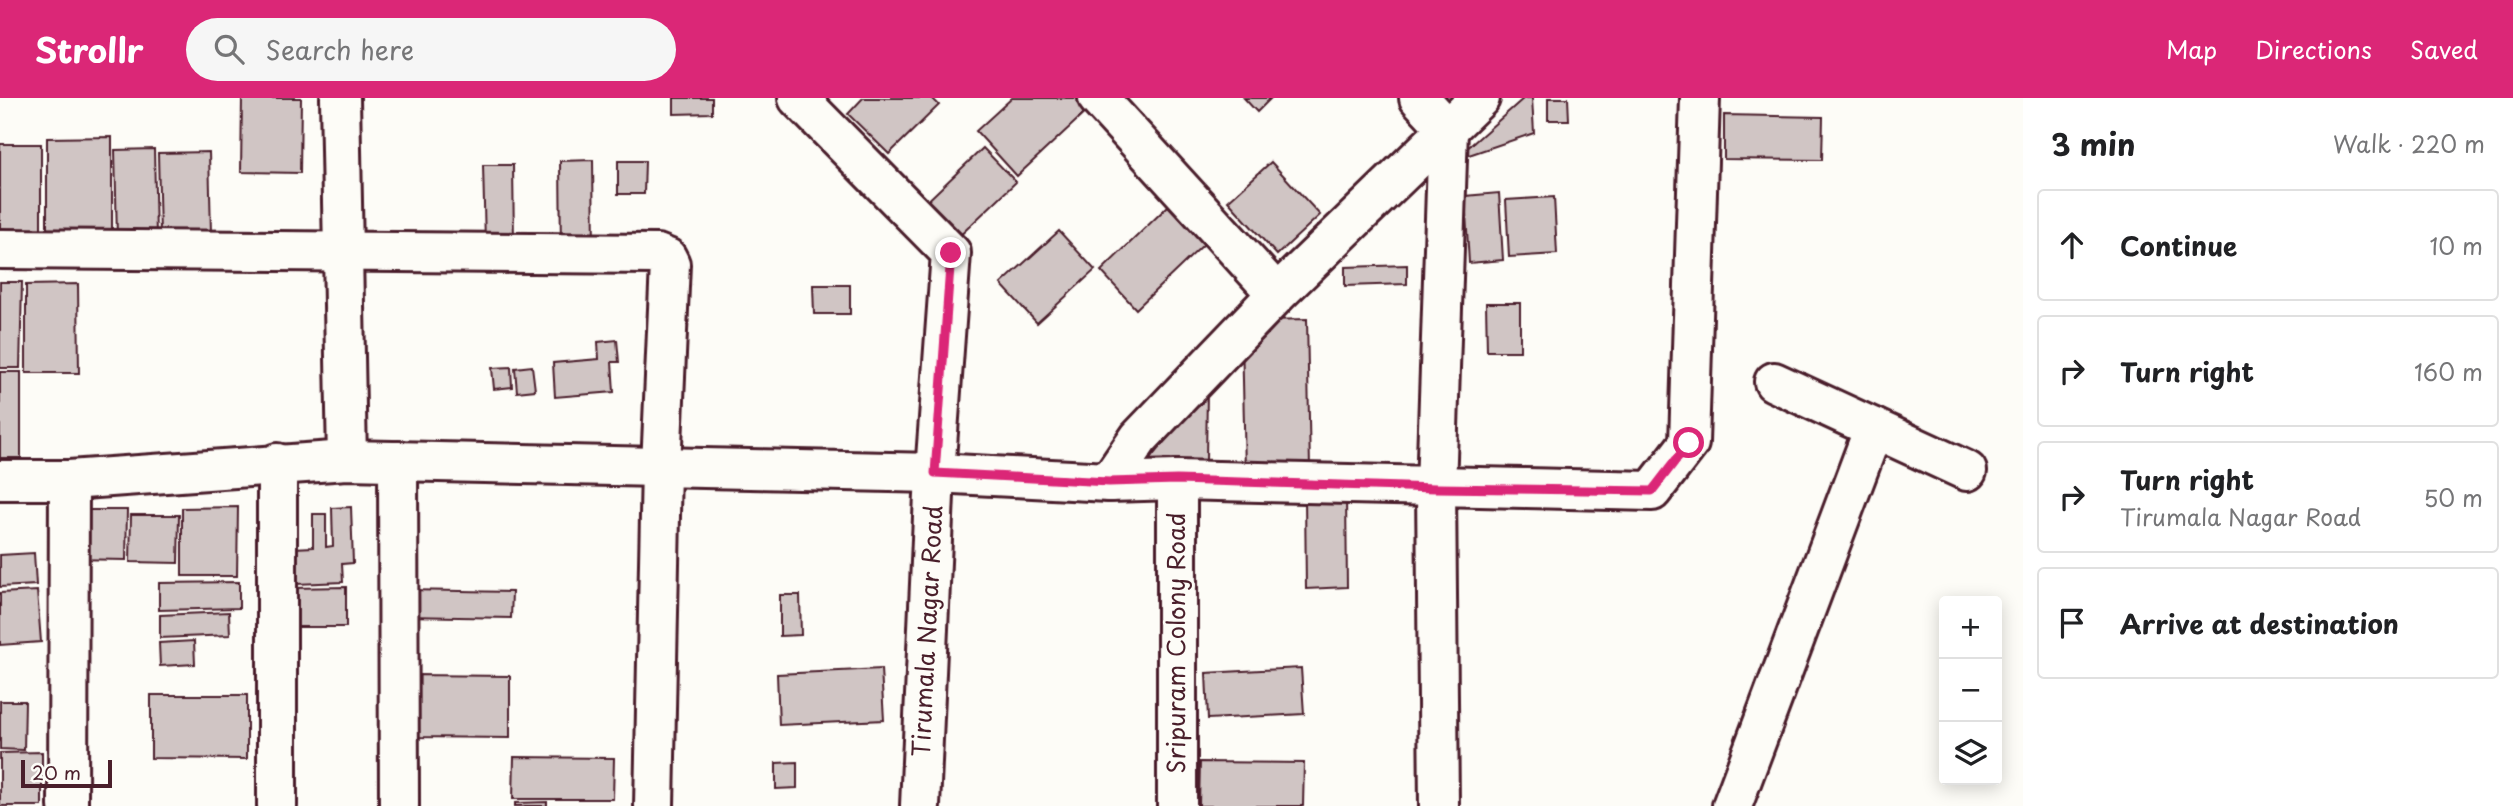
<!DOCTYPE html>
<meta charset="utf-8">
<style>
body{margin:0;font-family:"Playpen Sans",sans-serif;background:#f6f6f6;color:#202124}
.controls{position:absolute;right:21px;bottom:21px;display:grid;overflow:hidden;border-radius:7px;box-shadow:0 4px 18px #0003}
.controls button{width:63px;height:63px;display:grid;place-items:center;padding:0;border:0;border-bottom:2px solid #e0e0e0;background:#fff;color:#202124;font:35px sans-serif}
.scale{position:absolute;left:21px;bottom:18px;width:91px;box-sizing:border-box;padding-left:7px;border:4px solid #4a1f2b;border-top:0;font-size:19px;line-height:24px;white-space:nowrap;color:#4a1f2b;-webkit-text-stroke:5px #fdfcf7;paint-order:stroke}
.stop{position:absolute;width:21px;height:21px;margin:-16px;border:5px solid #db2777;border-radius:50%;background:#fff}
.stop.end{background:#db2777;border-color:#fff;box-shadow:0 2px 7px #0008}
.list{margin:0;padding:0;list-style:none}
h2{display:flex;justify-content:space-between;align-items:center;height:91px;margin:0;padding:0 28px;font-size:30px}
h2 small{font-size:23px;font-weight:400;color:#757577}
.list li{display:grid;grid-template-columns:46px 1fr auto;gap:21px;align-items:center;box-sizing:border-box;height:112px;margin:0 14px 14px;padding:0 14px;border:2px solid #e0e0e0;border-radius:7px}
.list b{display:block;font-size:26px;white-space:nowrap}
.list p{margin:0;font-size:23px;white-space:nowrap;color:#757577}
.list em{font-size:23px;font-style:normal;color:#757577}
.icon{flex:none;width:38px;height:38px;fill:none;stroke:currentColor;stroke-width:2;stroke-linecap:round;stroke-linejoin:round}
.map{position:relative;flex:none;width:2023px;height:708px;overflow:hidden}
header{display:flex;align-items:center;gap:42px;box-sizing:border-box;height:98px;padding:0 35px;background:#db2777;color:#fff}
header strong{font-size:33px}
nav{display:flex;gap:38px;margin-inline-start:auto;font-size:24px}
.search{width:490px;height:63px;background:#f6f6f6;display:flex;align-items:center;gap:18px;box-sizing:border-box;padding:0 24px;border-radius:38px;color:#757577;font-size:26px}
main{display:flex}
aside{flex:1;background:#fff}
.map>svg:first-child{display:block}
</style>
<header>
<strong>Strollr</strong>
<div class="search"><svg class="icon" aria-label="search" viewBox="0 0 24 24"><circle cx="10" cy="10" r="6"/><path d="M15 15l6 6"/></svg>Search here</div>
<nav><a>Map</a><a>Directions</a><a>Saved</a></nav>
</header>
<main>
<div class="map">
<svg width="2023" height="708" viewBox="0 0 2023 708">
<rect width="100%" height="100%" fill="#fdfcf7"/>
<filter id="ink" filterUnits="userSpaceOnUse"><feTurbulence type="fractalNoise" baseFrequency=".0143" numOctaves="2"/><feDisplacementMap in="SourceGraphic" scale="14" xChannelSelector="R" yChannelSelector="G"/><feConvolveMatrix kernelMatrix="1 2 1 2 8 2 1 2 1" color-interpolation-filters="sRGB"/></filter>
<g filter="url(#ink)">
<g fill="#d0c5c4" stroke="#4a1f2b" stroke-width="2">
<path d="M242,0H301L300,75L241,74Z"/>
<path d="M674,0H712V15L674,16Z"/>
<path d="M863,0H932L939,7L889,56L848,16Z"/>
<path d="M1012,0H1077L1088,12L1017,78L976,33Z"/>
<path d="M1244,0H1271L1257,14Z"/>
<path d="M1524,0H1532L1534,35L1454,62Z"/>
<path d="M1548,0H1568L1569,22H1548Z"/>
<path d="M1724,17L1823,19L1822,62L1724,61Z"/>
<path d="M112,39V140L47,141V40Z"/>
<rect x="0" y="46" width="41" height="93"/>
<path d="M983,50L1016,84L952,145L919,111Z"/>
<path d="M154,51L156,139L117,140L115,52Z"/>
<path d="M209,54L211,135L160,137L158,55Z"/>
<path d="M593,62L594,151L561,152L560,63Z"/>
<path d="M618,63H645L644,96H618Z"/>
<path d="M1271,64L1320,117L1277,157L1228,103Z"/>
<path d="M483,67H513L514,145H485Z"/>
<path d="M1499,95L1503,162L1469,165L1465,98Z"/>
<path d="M1554,99L1557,156L1509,159L1506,102Z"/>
<path d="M1168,108L1204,146L1136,211L1101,173Z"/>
<path d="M1059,133L1095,172L1037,225L1001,186Z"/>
<path d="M1407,167V186L1345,188V169Z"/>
<path d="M0,184H22L20,270H0Z"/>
<path d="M78,186L79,275H26V187Z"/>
<path d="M813,187H850V216H814Z"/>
<path d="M1486,205H1520V253H1487Z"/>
<path d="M1307,221L1310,371L1245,373L1242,237L1268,236V222Z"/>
<path d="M617,242L619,264H612L614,294L555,299L553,265L599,261L598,244Z"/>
<path d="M532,268L535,292L517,294L515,270Z"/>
<path d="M511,269L512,289L494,291L492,270Z"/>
<rect x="0" y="274" width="21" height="86"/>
<path d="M1207,292L1206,363L1149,362Z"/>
<path d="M1305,398H1346L1347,489L1306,491Z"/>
<path d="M238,409L237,478H182V410Z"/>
<path d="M351,409L353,465L342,466L343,484L296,486L294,450L313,449V416H326V449L333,448L332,410Z"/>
<path d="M71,412H127L126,462L70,461Z"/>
<path d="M131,417H179L178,465L130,464Z"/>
<path d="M34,455L36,487L0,489V457Z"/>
<path d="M239,484V510L159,512V485Z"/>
<path d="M346,489V529H291V490Z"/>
<path d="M407,492L512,494L511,520L406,518Z"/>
<path d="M37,493L41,544L0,547V495Z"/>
<path d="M780,497H800L801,537L780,538Z"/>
<path d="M229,514L230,537L160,540V517Z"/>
<path d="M194,543L195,566L160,568L159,545Z"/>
<path d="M1301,570L1304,616L1208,621L1206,575Z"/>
<path d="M881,571L884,622L779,627L777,576Z"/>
<path d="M413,577L510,578V640L413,639Z"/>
<path d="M151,597H247V661L151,660Z"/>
<path d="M0,603H25L24,652L0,651Z"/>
<path d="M42,654V708H0V655Z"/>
<path d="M514,659L614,660L613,701H513Z"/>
<path d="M797,664V690L776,691V665Z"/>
<path d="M1200,664L1304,665L1303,708H1199Z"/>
<path d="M547,704V708H515V705Z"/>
</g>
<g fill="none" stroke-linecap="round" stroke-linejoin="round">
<g stroke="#4a1f2b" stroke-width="44">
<g id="minor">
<path d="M340,0L347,362"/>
<path d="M798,0L951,155L935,375L920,708"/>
<path d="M1098,0L1277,196"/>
<path d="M1419,0L1448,31L1436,390L1439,708"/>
<path d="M0,151L657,156L667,160L670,166L661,369L654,708"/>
<path d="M1774,284L1967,373"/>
<path d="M398,363L399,708"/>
<path d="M277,365V708"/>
<path d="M0,382H69L347,362L935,375L1109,384L1177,382L1652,393L1689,345L1700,0"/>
<path d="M1177,382V708"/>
<path d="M1109,384L1139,340L1277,196L1480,0"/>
<path d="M68,708L69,382"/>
<path d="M1732,708L1874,330"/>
</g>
</g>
<use href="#minor" stroke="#fdfcf7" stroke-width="38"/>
</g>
</g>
<g fill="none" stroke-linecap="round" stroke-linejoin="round" filter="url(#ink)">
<path stroke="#db2777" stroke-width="9" d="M951,155L935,375L1109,384L1177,382L1436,390L1652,393L1689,345"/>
</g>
<g text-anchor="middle" stroke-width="5" stroke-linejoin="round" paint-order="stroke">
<g font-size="24" fill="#4a1f2b" stroke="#fdfcf7">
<text transform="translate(928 533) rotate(-87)" y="8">Tirumala Nagar Road</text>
<text transform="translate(1177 545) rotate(-90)" y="8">Sripuram Colony Road</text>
</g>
</g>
</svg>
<div class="controls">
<button>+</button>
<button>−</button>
<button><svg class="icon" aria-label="layers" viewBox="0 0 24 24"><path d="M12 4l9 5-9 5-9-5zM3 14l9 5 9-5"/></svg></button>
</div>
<div class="scale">20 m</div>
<div class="stop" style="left:1689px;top:345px"></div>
<div class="stop end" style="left:951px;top:155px"></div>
</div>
<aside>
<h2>3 min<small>Walk · 220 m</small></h2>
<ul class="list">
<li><svg class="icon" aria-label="ahead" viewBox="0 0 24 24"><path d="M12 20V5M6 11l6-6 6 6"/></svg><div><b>Continue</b></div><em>10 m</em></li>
<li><svg class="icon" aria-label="right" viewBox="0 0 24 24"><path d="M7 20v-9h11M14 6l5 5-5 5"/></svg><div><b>Turn right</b></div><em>160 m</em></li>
<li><svg class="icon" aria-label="right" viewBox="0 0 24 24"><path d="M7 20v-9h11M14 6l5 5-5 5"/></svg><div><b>Turn right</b><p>Tirumala Nagar Road</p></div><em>50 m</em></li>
<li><svg class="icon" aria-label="arrive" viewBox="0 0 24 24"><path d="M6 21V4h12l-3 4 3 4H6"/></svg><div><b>Arrive at destination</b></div></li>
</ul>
</aside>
</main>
